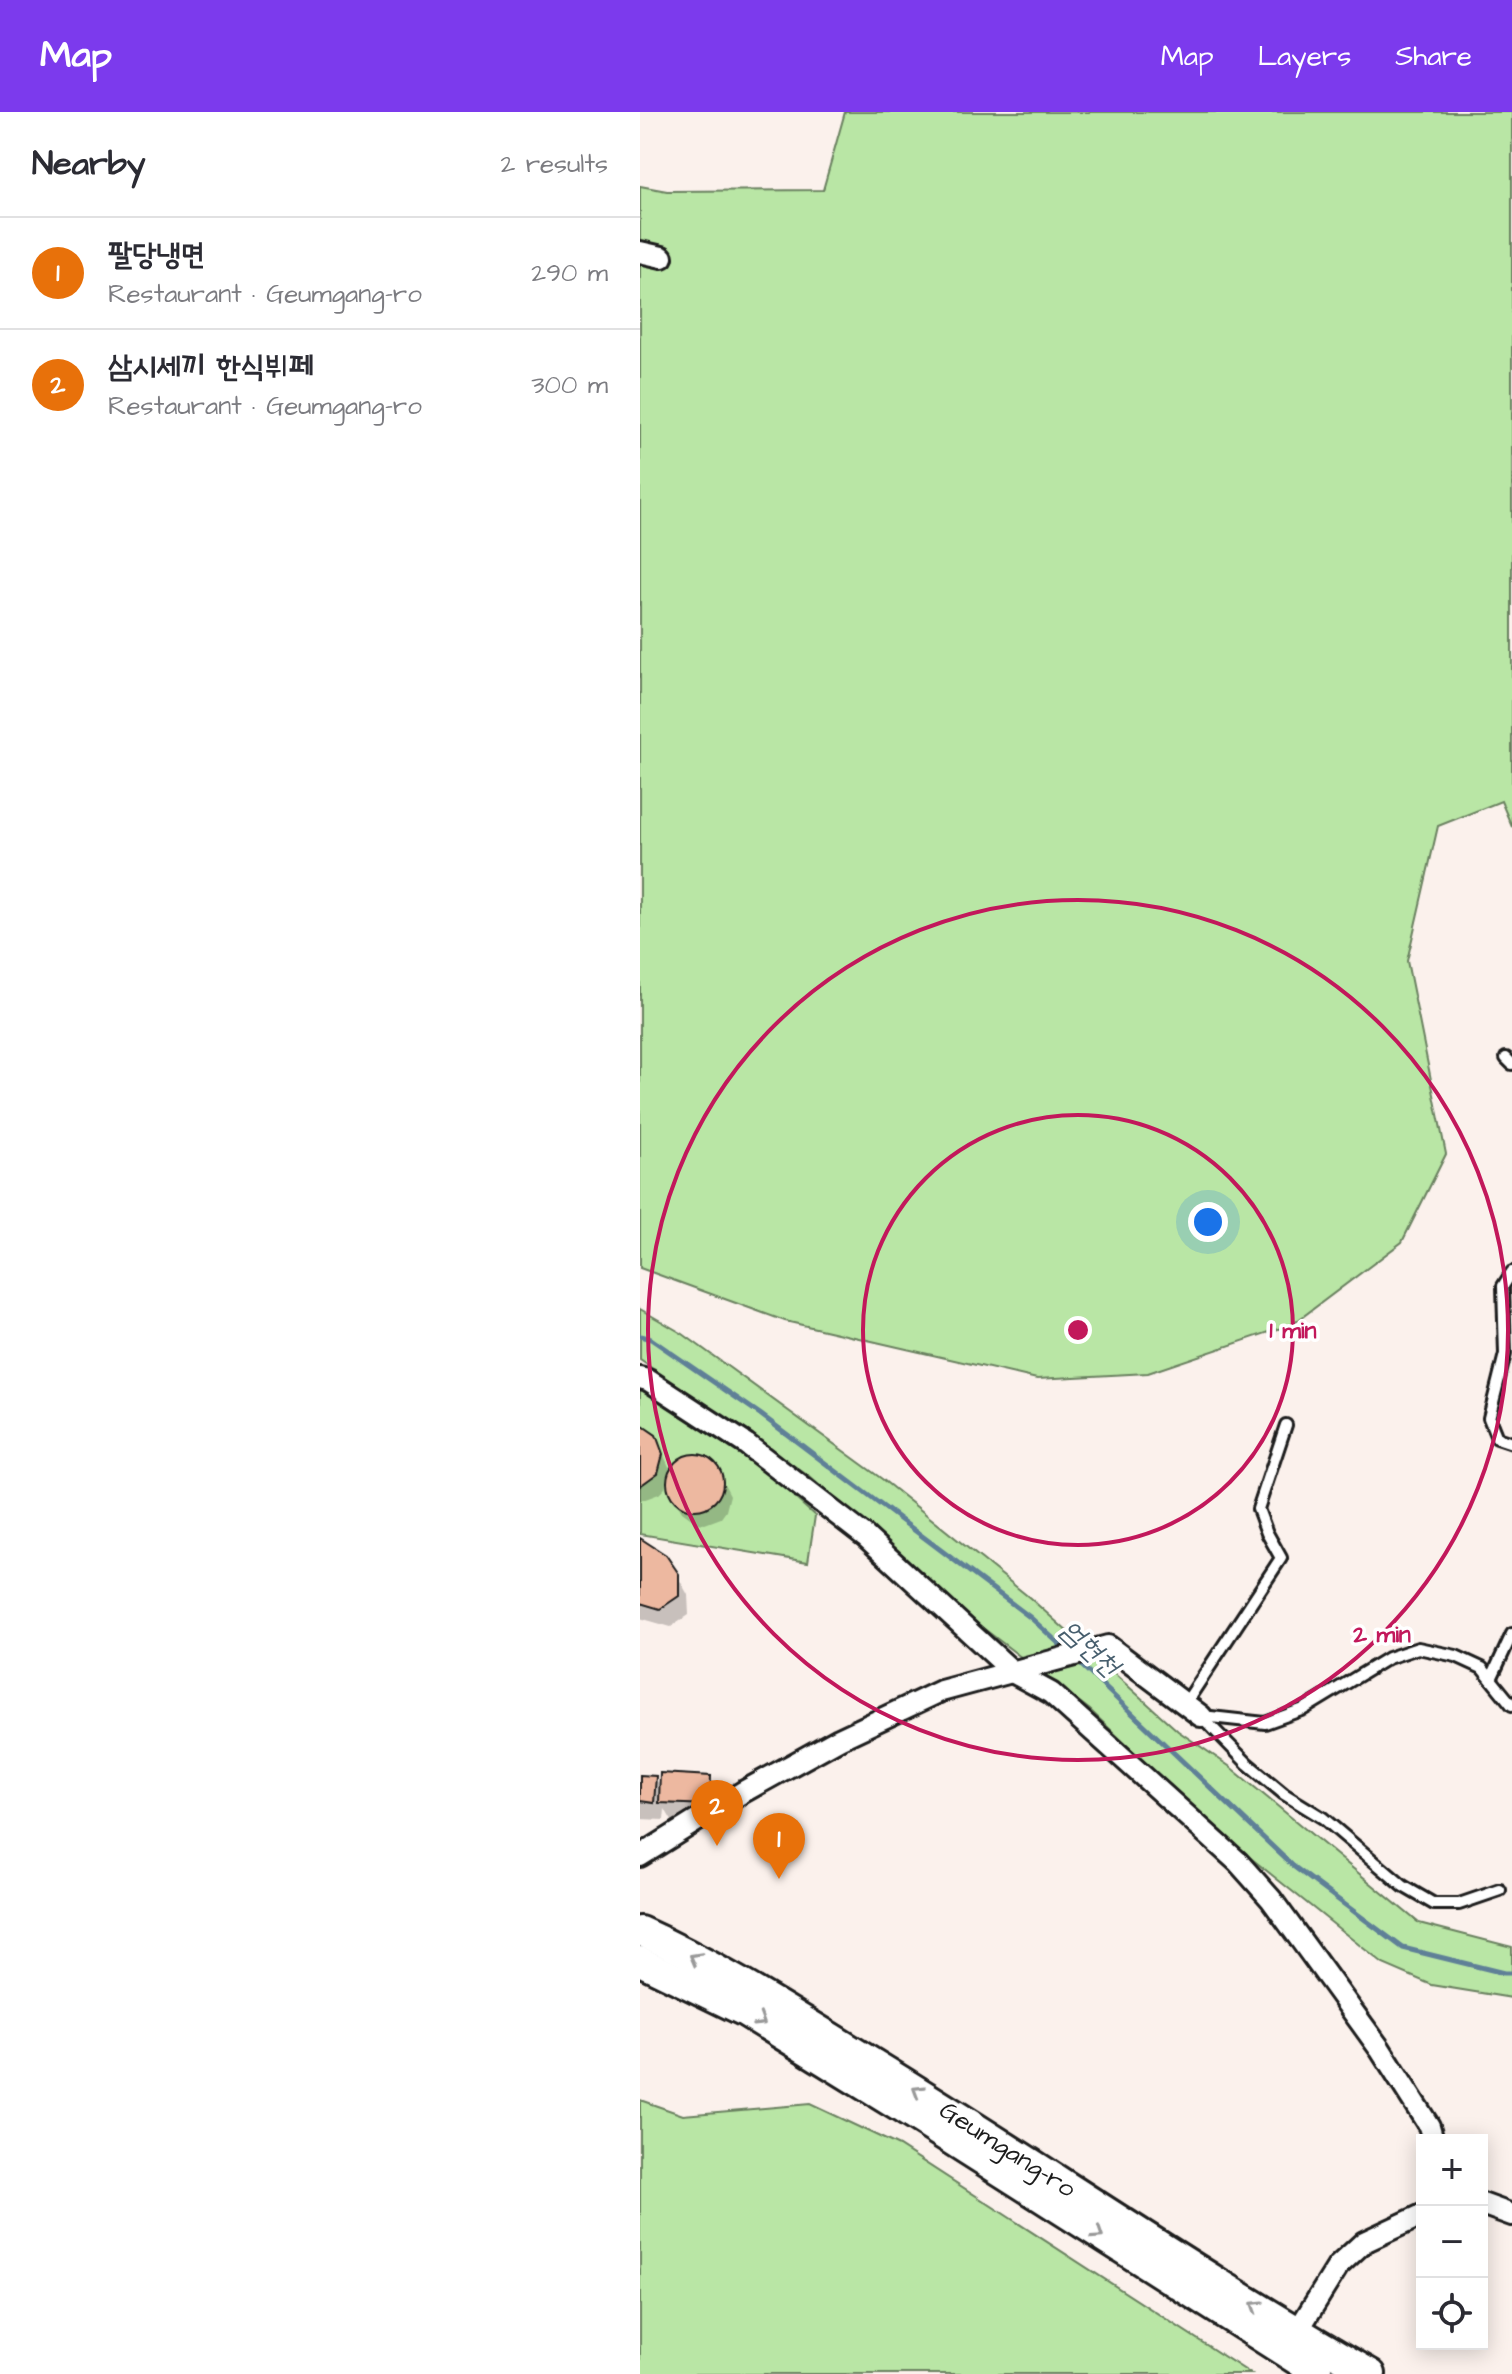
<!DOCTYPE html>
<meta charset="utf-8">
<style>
body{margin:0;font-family:"Architects Daughter","Poor Story",sans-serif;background:#f2f2f3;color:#2b2b33}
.controls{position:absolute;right:24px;bottom:24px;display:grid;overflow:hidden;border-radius:0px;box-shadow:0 4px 20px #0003}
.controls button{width:72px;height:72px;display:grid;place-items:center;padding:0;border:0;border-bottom:2px solid #e1e1e2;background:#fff;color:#2b2b33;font:40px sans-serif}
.you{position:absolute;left:568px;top:1110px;width:28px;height:28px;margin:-20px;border:6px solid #fff;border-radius:50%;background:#1a73e8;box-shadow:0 0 0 12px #1a73e833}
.badge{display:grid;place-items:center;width:52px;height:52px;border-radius:50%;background:#7c3aed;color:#fff;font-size:26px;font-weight:700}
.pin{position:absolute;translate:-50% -66px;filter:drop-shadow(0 2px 4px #0008)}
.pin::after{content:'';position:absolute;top:42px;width:28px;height:24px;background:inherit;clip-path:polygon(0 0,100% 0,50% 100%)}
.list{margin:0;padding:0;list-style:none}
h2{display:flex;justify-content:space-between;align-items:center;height:104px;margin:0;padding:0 32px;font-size:34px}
h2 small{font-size:26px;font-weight:400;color:#7c7c81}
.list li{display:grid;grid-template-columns:52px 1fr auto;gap:24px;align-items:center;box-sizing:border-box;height:112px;padding:0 32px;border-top:2px solid #e1e1e2}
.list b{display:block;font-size:30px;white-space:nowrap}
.list p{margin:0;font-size:26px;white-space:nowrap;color:#7c7c81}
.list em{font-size:26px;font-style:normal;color:#7c7c81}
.icon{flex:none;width:44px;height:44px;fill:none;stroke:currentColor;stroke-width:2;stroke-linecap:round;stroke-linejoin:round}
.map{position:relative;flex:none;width:872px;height:2262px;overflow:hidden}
header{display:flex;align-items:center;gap:48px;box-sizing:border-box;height:112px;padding:0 40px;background:#7c3aed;color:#fff}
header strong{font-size:38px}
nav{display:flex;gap:44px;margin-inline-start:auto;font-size:28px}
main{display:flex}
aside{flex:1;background:#fff}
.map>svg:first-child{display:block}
</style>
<header>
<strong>Map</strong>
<nav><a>Map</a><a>Layers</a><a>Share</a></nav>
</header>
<main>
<aside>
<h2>Nearby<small>2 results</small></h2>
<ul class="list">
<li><span class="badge" style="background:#e8710a">1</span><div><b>팔당냉면</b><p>Restaurant · Geumgang-ro</p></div><em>290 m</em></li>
<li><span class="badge" style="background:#e8710a">2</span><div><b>삼시세끼 한식뷔페</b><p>Restaurant · Geumgang-ro</p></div><em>300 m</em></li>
</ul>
</aside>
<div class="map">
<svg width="872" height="2262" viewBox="0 0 872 2262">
<rect width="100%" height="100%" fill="#fbf1ec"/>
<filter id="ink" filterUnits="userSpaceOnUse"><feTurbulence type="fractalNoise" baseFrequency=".0125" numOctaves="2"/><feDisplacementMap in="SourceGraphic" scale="16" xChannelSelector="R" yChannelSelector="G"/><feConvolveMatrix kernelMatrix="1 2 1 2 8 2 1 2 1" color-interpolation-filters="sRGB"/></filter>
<g filter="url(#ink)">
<g fill="#b9e6a5" stroke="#6a8160" stroke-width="2">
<path d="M205,0H872V715L861,689L798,714L767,849L806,1042L762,1130L653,1212L508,1261L397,1267L145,1209L0,1156V74L27,79L183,78Z"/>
<path d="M0,1197L43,1222L242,1367L390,1486L538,1619L589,1654L779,1811L872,1835V1886L792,1873L743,1852L577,1719L450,1598L326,1503L170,1365L0,1248Z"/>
<path d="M0,1277L13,1280L108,1344L175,1404L168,1450L0,1422Z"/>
<path d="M0,1988L43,2003L170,1992L259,2034L611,2262H0Z"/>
</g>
<g fill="#0003">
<path d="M0,1315L15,1325L32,1361L36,1352L52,1344L68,1347L74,1352L90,1383L86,1399L81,1406L65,1412L57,1411L42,1400L33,1385L28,1365L25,1376L19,1382L0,1389Z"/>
<path d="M0,1429L37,1463L48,1483L49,1503L31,1515L0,1506Z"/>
<path d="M0,1665L15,1666L22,1677L70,1666L81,1685L80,1711L32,1709L25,1697L24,1708L0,1707Z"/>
</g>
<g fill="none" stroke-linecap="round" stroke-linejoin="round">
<g stroke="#5e8097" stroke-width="5">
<path d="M0,1224L11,1227L120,1302L391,1506L427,1539"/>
<path d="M437,1549L653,1754L763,1836L864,1861H872"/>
</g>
</g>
<g fill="#edb8a0" stroke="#1c1c1c" stroke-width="2">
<path d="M0,1312L16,1323L23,1342L18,1361L0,1374Z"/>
<circle cx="55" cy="1370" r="28"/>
<path d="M0,1426L26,1443L39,1462V1484L20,1497L0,1491Z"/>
<path d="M20,1661L71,1664L70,1693L19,1691Z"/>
<path d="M0,1663L16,1664L14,1691L0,1689Z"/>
</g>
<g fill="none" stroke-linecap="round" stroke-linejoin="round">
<g stroke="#1c1c1c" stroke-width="16">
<g id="lane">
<path d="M866,946L872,952"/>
<path d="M872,1160L863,1174L865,1242L849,1306L857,1326L872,1331"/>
<path d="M851,1567L872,1522"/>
<path d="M545,1592L641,1446L627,1421L618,1397L646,1313"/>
<path d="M561,1604L608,1652L644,1682L683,1706L763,1774L794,1792H819L860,1778"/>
<path d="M562,1604L625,1611L664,1597L748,1546L778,1536L816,1544L842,1556L872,1593"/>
</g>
</g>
<g stroke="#1c1c1c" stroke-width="26">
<g id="street">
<path d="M0,140L22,145"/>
<path d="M0,1266L8,1268L106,1332L225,1424L374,1561L411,1581L598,1750L631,1787L740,1937L789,2014L793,2028"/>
<path d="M0,1744L103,1680L199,1627L301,1579L468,1534L561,1604"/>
<path d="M842,2092L872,2103"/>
<path d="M657,2220L698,2154L724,2130L782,2103"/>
</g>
</g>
<g stroke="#1c1c1c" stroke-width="34">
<g id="secondary">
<path id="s1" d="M0,1819C76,1853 146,1898 216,1941C389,2046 555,2162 731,2262"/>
<path d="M0,1849L105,1900L261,1996L679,2262"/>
</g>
</g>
<use href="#lane" stroke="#fff" stroke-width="10"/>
<use href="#street" stroke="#fff" stroke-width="20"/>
<use href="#secondary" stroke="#fff" stroke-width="28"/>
</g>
<defs><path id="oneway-chevron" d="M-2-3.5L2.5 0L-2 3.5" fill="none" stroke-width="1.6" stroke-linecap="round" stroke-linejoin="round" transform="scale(2)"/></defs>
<g stroke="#999">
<use href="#oneway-chevron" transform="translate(55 1846) rotate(-151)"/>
<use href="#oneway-chevron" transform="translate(120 1909) rotate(32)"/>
<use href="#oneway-chevron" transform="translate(278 1979) rotate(-148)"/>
<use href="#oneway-chevron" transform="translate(458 2122) rotate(33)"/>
<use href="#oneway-chevron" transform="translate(616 2194) rotate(-148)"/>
</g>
</g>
<g fill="none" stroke="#c2185b" stroke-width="4">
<circle cx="438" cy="1218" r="215"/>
<circle cx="438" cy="1218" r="430"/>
</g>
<g text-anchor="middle" stroke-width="7" stroke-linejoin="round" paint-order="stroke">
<g font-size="26" fill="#1c1c1c" stroke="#fff">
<text dy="9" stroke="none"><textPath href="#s1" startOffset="428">Geumgang-ro</textPath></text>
</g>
<g font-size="28" font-style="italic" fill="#485f6e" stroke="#fff">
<text transform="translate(451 1535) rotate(43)" y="10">엄현천</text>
</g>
</g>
<circle cx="438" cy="1218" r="12" fill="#c2185b" stroke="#fff" stroke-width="4"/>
<g font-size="24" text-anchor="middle" font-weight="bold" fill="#c2185b" stroke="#fff" stroke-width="7" stroke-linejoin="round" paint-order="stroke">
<text x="653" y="1226">1 min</text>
<text x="742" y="1530">2 min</text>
</g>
</svg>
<div class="controls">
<button>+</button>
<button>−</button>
<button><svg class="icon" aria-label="locate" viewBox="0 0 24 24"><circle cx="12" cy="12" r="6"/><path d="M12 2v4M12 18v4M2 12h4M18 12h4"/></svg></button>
</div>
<div class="you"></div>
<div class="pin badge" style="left:139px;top:1767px;background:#e8710a">1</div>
<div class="pin badge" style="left:77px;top:1734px;background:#e8710a">2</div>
</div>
</main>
